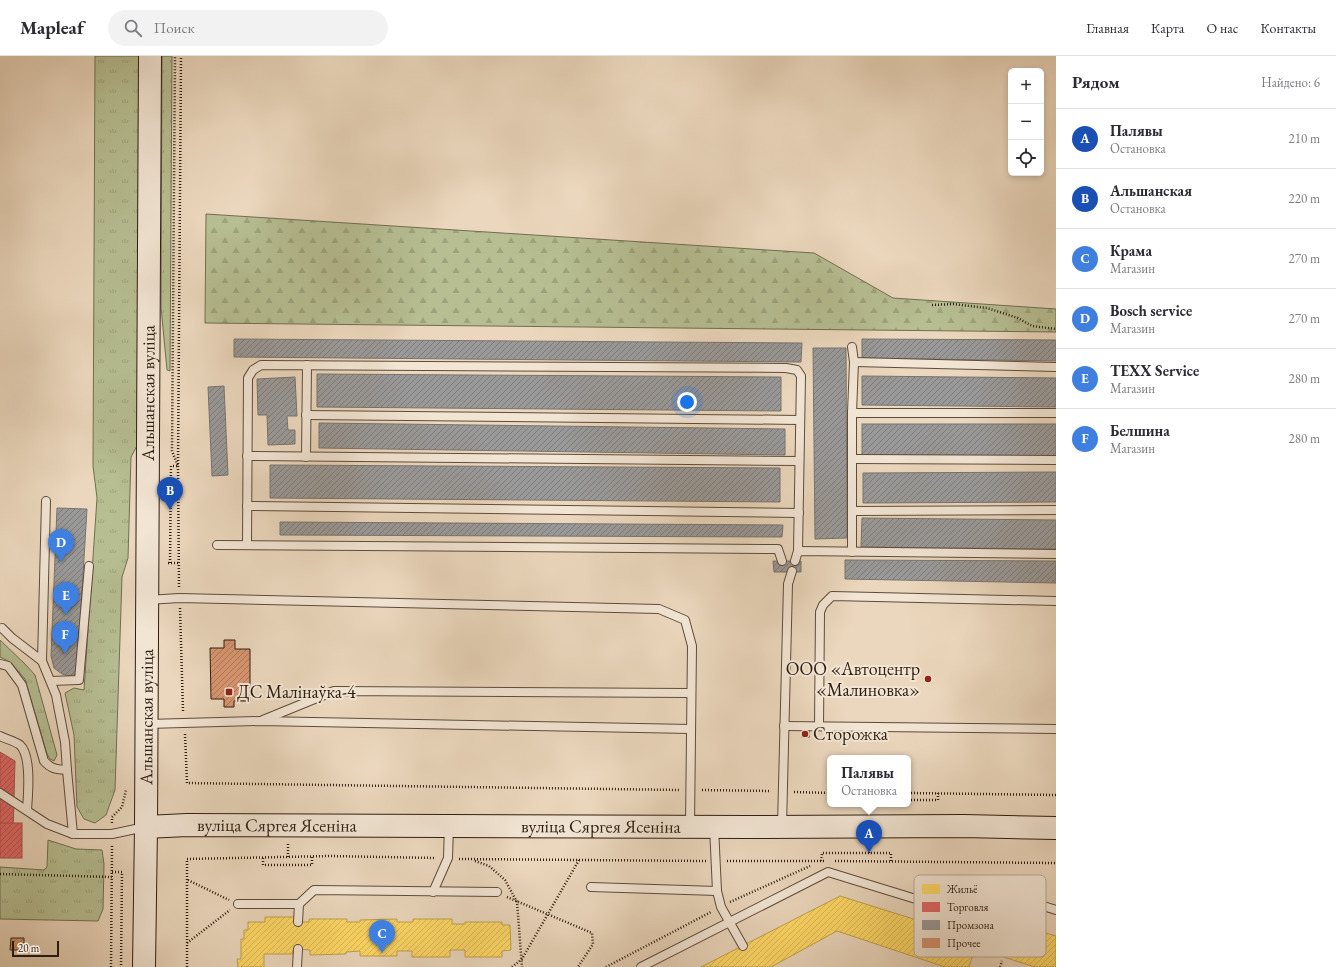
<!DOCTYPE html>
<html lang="ru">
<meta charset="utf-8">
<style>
body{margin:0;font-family:"EB Garamond",serif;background:#f2f2f3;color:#2b2b33}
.controls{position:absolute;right:12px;top:12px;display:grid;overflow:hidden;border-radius:6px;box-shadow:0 2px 6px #0003}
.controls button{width:36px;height:36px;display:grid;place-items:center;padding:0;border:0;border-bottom:1px solid #e1e1e2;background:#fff;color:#2b2b33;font:20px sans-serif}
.scale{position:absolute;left:12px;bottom:10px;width:47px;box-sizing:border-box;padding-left:4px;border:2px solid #2e1e11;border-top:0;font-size:11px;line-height:14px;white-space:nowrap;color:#2e1e11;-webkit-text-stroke:3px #f2e5d4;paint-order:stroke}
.you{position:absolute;left:687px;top:346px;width:14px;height:14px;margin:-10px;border:3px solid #fff;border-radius:50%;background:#1a73e8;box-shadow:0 0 0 6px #1a73e833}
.badge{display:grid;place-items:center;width:26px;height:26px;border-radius:50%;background:#db2777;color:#fff;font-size:13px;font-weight:700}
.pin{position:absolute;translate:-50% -33px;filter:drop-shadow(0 1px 2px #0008)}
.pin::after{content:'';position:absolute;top:21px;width:14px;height:12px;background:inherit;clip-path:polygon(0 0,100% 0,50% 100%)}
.popup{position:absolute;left:827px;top:699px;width:84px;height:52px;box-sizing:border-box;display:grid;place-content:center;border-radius:6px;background:#fff;filter:drop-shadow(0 1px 3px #0005);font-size:13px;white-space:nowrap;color:#7c7c81}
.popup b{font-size:15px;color:#2b2b33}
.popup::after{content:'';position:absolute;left:50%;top:100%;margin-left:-8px;border:8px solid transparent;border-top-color:#fff}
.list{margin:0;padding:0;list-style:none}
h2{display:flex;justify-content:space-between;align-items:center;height:52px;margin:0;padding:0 16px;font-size:17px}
h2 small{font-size:13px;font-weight:400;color:#7c7c81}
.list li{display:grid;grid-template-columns:26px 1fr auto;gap:12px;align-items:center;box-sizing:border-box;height:60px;padding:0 16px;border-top:1px solid #e1e1e2}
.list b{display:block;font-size:15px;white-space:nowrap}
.list p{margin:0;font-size:13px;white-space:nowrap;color:#7c7c81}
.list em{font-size:13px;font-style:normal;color:#7c7c81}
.icon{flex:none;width:22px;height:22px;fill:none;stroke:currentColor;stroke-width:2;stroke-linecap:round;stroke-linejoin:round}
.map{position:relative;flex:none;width:1056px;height:911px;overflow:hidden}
header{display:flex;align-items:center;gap:24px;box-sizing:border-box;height:56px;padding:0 20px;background:#fff;border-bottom:1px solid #e1e1e2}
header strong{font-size:19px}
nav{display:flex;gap:22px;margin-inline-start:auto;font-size:14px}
.search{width:280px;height:36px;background:#f2f2f3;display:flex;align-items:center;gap:10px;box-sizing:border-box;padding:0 14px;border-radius:22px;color:#7c7c81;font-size:15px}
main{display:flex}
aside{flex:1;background:#fff}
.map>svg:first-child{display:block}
</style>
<header>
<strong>Mapleaf</strong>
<div class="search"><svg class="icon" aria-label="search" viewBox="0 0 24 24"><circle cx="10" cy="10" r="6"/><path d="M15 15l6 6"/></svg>Поиск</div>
<nav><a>Главная</a><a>Карта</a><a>О нас</a><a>Контакты</a></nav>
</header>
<main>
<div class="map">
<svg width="1056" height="911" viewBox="0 0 1056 911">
<defs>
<pattern id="grass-tufts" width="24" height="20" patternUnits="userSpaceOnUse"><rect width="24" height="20" fill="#b6be92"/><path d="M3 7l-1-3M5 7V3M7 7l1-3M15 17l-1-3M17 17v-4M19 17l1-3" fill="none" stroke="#9da37d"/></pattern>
<pattern id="forest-firs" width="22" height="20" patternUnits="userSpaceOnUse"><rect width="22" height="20" fill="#b6be92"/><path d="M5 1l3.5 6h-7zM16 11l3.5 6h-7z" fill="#9da37d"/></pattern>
<pattern id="homes-hatch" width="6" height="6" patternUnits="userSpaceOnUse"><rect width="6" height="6" fill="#ffd966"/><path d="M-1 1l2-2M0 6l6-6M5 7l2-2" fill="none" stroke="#dbba57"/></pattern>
<pattern id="shops-hatch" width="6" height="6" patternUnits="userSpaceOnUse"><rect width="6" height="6" fill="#e06666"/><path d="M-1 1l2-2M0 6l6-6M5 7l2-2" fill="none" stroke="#b65353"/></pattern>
<pattern id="industry-hatch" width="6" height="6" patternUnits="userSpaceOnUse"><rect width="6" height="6" fill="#999"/><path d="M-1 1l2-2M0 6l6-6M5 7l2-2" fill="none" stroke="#7d7c7b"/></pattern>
<pattern id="building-hatch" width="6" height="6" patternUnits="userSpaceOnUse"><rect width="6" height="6" fill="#d79570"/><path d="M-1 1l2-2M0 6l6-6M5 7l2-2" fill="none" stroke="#af795b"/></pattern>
</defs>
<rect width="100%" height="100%" fill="#ebd7bd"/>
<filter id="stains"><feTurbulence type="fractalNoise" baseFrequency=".005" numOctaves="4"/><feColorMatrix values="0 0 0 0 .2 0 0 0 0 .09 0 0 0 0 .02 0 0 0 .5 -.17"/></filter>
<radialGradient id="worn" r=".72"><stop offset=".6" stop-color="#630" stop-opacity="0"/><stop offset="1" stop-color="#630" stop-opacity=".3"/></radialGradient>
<g fill="url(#grass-tufts)" stroke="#726e52">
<path d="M95,0H139L138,388L131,401L128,502L122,521L115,734L106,759L95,767L84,763L77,751L74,679L65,637L74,632L84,634L97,442L93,410Z"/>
<path d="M162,0H172L170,315L167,314L161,251Z"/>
<path d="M0,584L25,608L35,619L57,699L54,705L50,703L47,698L25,623L10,606L0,601Z"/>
<path d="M48,784L76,793L102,794L104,808L103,853L98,865L0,863V811L44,814L47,811Z"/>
</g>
<path fill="url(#forest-firs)" stroke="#726e52" d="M206,158L814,197L893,242L1056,253V276L205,267Z"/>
<g fill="url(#homes-hatch)" stroke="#c0a14c">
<path d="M840,840L974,882L982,858L1056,880V911H1035L975,892L969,911H945L837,875L771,911H701Z"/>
<path d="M265,861H295L298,866H309V863H347V866H360V864L397,863V866H413V863H452V868H465V866H502V869H510L511,894L502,895V901H465V894H450V901H412V895H397V900H360V895L346,896V898L310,899V894L298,893L293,894V898H264V911H238L237,903H241V883H244V874H248V866H265Z"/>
</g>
<g fill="url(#shops-hatch)" stroke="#ab504c">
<path d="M0,696L15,705L13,778L0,771Z"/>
<rect x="0" y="767" width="22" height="35"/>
</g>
<g fill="url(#industry-hatch)" stroke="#797470">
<path d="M234,283L802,287L801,306L234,301Z"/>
<path d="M862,283L1056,284V305L862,302Z"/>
<path d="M813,292H846L847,482L815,483Z"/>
<path d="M317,318L781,321V355L317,351Z"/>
<path d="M862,320L1056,322V351L862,349Z"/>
<path d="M295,321L297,360H287L288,374H295V388L268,389L267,359H258L257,323Z"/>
<path d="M224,330L228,419L212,420L208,331Z"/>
<path d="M319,367L785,373V399L319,392Z"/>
<rect x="862" y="368" width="194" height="32"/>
<path d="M270,409L780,412V446L270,442Z"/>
<path d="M1056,416V446L863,447V417Z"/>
<path d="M57,452L87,453L77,618L69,620L62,618L54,612L51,600Z"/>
<path d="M862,462L1056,464V493L861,491Z"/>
<path d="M280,466L783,469L782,481L280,479Z"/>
<path d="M845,504L1056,505V527L845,523Z"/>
<path d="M773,505H801V516H774Z"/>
</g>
<g fill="url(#building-hatch)" stroke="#2e1e11">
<path d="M224,584H235V593H250V645H234V651H224V643H211L210,592H224Z"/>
<rect x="802" y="674" width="7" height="7"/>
<path d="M11,882H24V894H10Z"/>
</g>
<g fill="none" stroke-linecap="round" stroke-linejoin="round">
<g stroke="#5d4c3c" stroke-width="10">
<g id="lane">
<path d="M854,306L1056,311"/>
<path d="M852,357H1056"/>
<path d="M306,359L800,364"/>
<path d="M247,400L799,405"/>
<path d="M306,401L307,309"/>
<path d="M852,403L1056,404"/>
<path d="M247,450L799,457"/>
<path d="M852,455L1056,454"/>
<path d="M217,489L778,493L782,505"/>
<path d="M247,489L248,322L253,314L261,309L786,312L797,314L801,320L798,495"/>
<path d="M852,496V357L854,306L852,291"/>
<path d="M795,505L798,495L1056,498"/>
<path d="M148,544L179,542L659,553L685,564L692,590L690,770"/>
<path d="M2,572L12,582L42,605L56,639L65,686L67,714L73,778H112L145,771"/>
<path d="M42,605L46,445"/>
<path d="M0,608L8,610L22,629L44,705C51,713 56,713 67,714"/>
<path d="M51,625L79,624L89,510"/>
<path d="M263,664L334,635L691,637"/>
<path d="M147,668L260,665L691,673"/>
<path d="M784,670L1056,673"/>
<path d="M819,670L820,556L823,549L832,540L1056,545"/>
<path d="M0,680C6,683 15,685 20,689C32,700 28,739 27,754"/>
<path d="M0,737L47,768L73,778"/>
<path d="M782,770L788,528L792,515"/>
<path d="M714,771L717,835L721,851L743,890"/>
<path d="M591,831L717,835"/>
<path d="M433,836L448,802L449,770"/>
<path d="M238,848H299"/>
<path d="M298,866L299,848L314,834L497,836"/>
<path d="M297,911L298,893"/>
<path d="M641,911L828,816L945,852L986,832L1056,854"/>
</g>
</g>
<g stroke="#2e1e11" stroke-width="24">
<g id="secondary">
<path id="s1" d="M146,771L187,769L750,771L964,770L1056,772"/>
<path id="s2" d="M144,911L146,771L150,0"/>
</g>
</g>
<g stroke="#2e1e11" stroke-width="2.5" stroke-dasharray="1 2" stroke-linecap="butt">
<path d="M932,249L953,248L987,252L1018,262L1032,270L1056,273"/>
<path d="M168,507H178"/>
<path d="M170,507L171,410H178L172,395L175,0"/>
<path d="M179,531L178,410L181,0"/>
<path d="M180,552L183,655"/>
<path d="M185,678L187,727L679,734"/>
<path d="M702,734L771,735"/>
<path d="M794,736L830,737"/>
<path d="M908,737L1056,739"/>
<path d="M908,744H938V737"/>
<path d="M112,767V761L122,751L126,734"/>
<path d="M288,788V801"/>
<path d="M869,797L870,788"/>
<path d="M263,802V809H312V801"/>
<path d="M459,803L706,805"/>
<path d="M475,805L489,810L505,824L517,846L522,911"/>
<path d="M727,805H824"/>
<path d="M821,805L822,797H891V805"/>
<path d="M835,805L1056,807"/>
<path d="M112,816H122L121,911"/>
<path d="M0,818L112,821"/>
<path d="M188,824L229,844"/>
<path d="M507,841L592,877L593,888L578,911"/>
<path d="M730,846L810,810"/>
<path d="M187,887L230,854"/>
<path d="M111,911L112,790"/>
<path d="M187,911V803L329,800L436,802"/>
<path d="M512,911L522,903L579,804"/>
<path d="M606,911L711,856"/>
<path d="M1000,911L1002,905"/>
</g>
<use href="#lane" stroke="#f2e5d4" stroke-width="8"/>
<use href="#secondary" stroke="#f2e5d4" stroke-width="22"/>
</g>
<g fill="#8f2418" stroke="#f2e5d4" stroke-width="1.5">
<circle cx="928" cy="623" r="4"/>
<rect x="225" y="632" width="8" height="8" rx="2"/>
<circle cx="805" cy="678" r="4"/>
</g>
<g text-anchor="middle" stroke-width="4" stroke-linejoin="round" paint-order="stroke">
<g font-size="18" fill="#2e1e11" stroke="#f2e5d4">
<text dy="6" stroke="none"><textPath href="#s2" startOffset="574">Альшанская вуліца</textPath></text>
<text dy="6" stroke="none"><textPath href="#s2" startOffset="250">Альшанская вуліца</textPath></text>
<text dy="6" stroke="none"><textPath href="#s1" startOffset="131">вуліца Сяргея Ясеніна</textPath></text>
<text dy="6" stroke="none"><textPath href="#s1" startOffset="455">вуліца Сяргея Ясеніна</textPath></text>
</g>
<g font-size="18" fill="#2e1e11" stroke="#f2e5d4" text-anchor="start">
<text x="920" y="619" text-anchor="end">ООО «Автоцентр<tspan x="920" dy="21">«Малиновка»</tspan></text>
<text x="237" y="642">ДС Малінаўка-4</text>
<text x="813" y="684">Сторожка</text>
</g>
</g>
<rect x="914" y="819" width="132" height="82" rx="6" fill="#f2e5d4" stroke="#b7a99a" stroke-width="1"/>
<rect x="922" y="828" width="18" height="10" fill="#ffd966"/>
<rect x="922" y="846" width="18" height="10" fill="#e06666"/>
<rect x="922" y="864" width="18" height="10" fill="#999"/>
<rect x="922" y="882" width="18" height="10" fill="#d79570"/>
<g font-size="11" fill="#2e1e11">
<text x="947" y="837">Жильё</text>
<text x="947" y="855">Торговля</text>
<text x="947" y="873">Промзона</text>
<text x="947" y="891">Прочее</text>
</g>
<rect width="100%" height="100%" filter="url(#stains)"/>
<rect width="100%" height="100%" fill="url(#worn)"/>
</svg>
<div class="controls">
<button>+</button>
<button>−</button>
<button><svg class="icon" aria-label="locate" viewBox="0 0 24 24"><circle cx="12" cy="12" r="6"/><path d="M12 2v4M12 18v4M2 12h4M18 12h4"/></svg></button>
</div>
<div class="scale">20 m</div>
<div class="you"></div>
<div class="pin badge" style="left:869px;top:797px;background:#1a4fb4">A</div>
<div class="popup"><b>Палявы</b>Остановка</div>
<div class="pin badge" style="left:170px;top:454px;background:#1a4fb4">B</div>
<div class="pin badge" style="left:382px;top:897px;background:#3f7fe0">C</div>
<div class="pin badge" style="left:61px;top:506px;background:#3f7fe0">D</div>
<div class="pin badge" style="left:66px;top:559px;background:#3f7fe0">E</div>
<div class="pin badge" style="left:65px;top:598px;background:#3f7fe0">F</div>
</div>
<aside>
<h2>Рядом<small>Найдено: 6</small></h2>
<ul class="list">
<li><span class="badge" style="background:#1a4fb4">A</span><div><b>Палявы</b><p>Остановка</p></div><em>210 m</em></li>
<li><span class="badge" style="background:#1a4fb4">B</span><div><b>Альшанская</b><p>Остановка</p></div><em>220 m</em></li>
<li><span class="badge" style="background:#3f7fe0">C</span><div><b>Крама</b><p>Магазин</p></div><em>270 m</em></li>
<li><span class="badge" style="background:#3f7fe0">D</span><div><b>Bosch service</b><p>Магазин</p></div><em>270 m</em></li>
<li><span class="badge" style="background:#3f7fe0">E</span><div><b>TEXX Service</b><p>Магазин</p></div><em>280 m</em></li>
<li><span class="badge" style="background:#3f7fe0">F</span><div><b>Белшина</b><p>Магазин</p></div><em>280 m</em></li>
</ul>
</aside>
</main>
